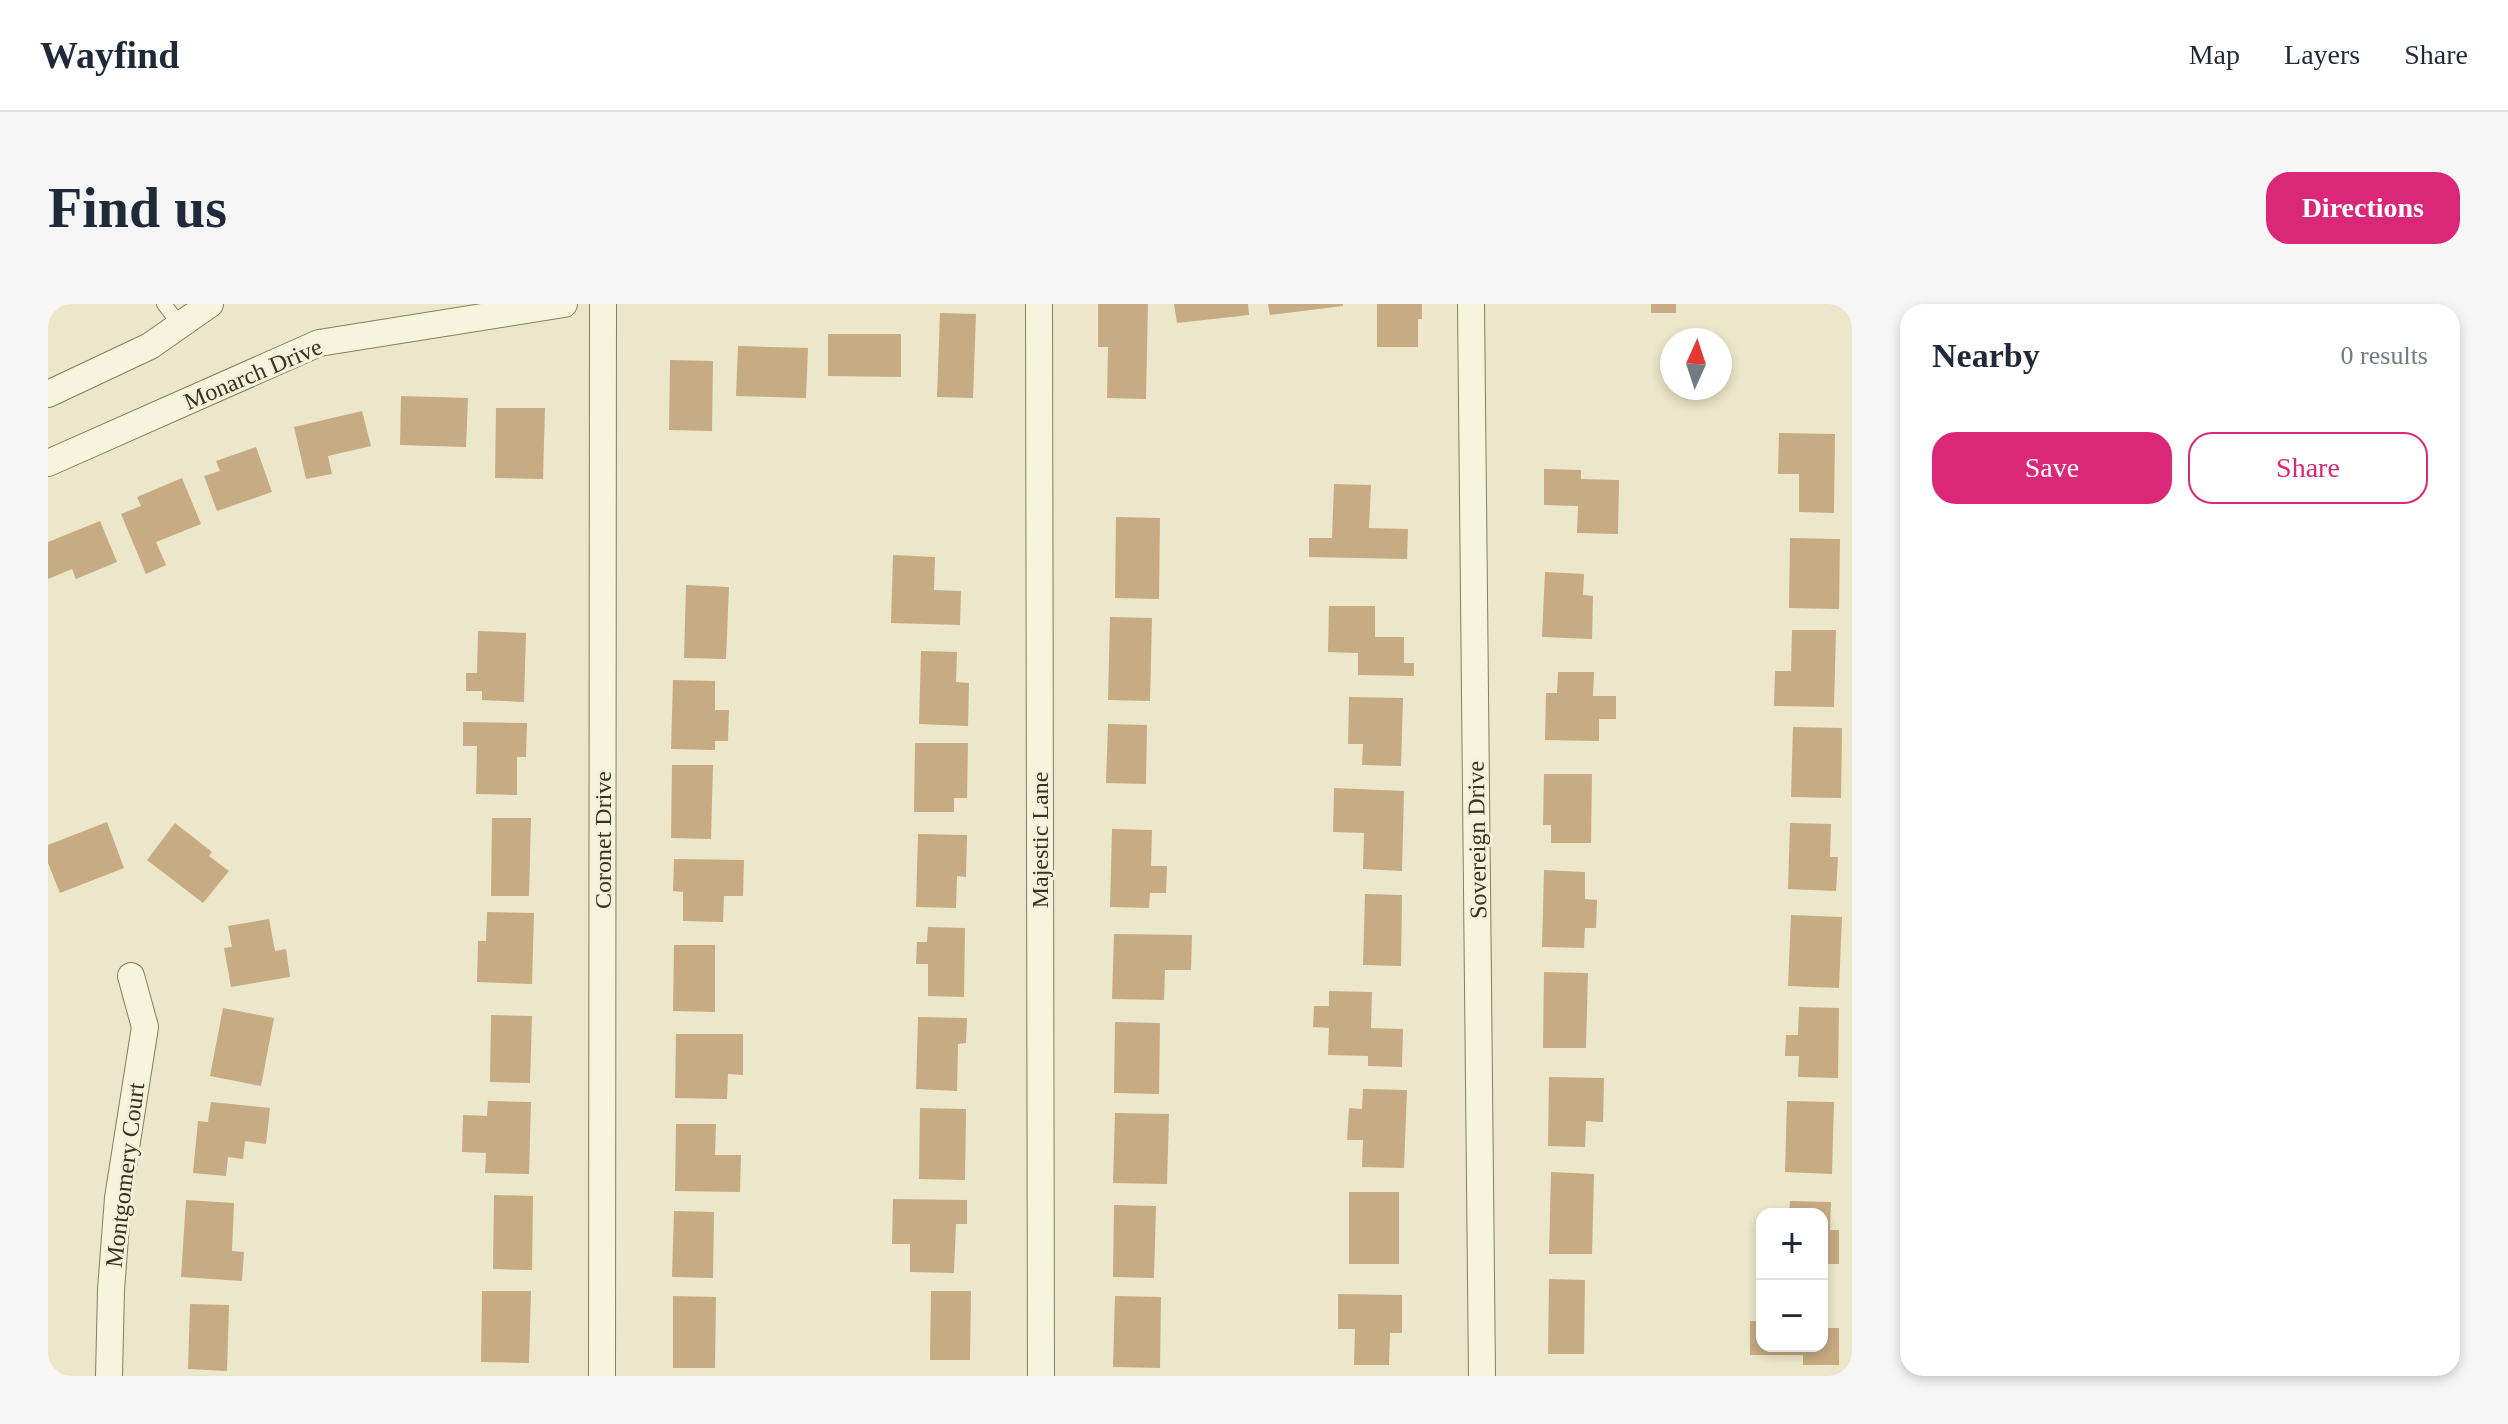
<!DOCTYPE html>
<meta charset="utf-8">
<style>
body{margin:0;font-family:"Times New Roman",serif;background:#f6f6f7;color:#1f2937}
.controls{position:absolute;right:24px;bottom:24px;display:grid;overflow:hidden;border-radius:16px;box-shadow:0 4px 12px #0003}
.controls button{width:72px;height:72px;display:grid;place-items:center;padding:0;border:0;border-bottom:2px solid #e0e1e3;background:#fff;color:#1f2937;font:40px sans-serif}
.compass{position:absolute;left:1612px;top:24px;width:72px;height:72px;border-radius:50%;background:#fff;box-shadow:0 4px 12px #0003;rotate:3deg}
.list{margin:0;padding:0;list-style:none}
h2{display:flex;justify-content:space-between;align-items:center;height:104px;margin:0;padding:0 32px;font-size:34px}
h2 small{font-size:26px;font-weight:400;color:#747a83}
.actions{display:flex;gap:16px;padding:24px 32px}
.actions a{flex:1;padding:18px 0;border:2px solid #db2777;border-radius:24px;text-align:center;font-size:28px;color:#db2777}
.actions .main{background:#db2777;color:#fff}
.map{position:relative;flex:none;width:1804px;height:1072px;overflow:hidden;border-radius:24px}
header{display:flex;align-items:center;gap:48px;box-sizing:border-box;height:112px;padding:0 40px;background:#fff;border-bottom:2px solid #e0e1e3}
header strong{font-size:38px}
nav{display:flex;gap:44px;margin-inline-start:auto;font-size:28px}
.intro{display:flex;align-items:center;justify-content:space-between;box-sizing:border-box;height:192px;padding:0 48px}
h1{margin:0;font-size:56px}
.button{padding:20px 36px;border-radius:24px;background:#db2777;color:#fff;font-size:28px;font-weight:700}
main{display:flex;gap:48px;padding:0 48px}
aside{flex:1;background:#fff;border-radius:24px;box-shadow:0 4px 12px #0003}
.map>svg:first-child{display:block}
</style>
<header>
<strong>Wayfind</strong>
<nav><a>Map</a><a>Layers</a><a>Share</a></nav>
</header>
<div class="intro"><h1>Find us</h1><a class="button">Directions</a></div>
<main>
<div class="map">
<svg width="1804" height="1072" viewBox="0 0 1804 1072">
<rect width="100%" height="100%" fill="#ece7ca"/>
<g fill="#c7ab83">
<path d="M1050,0H1100L1098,95L1059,94L1060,43H1050Z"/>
<path d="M1126,0H1200L1201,11L1129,19Z"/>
<path d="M1220,0H1295V2L1222,11Z"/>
<path d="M1329,0H1374V15H1370V43H1329Z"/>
<rect x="1603" y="0" width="25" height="9"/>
<path d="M892,9L928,10L925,94L889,93Z"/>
<path d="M780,30H853V73L780,72Z"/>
<path d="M690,42L760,44L758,94L688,92Z"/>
<path d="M622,56L665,57L664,127L621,126Z"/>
<path d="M353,92L420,94L418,143L352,141Z"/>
<path d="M448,104H497L495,175L447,174Z"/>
<path d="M314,107L323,142L280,152L284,170L258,175L246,123Z"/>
<path d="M1731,129L1787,130L1786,209L1751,208V170H1730Z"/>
<path d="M208,143L224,188L169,207L156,172L172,167L168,157Z"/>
<path d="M1496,165L1533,166V175L1571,176L1570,230L1529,229L1530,202L1496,201Z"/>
<path d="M134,174L153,220L108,238L118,261L98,270L73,210L93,202L89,193Z"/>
<path d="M1286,180L1323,181L1321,224L1360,225L1359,255L1261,253V234H1284Z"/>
<path d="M1068,213L1112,214L1111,295L1067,294Z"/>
<path d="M52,217L69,258L28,275L24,265L0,275V238Z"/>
<path d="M1742,234L1792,235L1791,305L1741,304Z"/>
<path d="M845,251L887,253L886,286L913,287L912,321L843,319Z"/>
<path d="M1497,268L1536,270L1535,291L1545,292L1544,335L1494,333Z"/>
<path d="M638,281L681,283L678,355L636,354Z"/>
<path d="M1281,302H1327V333H1356V359H1366V372L1310,371V349L1280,348Z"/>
<path d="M1062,313L1104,314L1102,397L1060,396Z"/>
<path d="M1744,326H1788L1786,403L1726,402L1727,367H1743Z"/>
<path d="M430,327L478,329L476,398L434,396V387H418V369H429Z"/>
<path d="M873,347L909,348L908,378L921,379L920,422L871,420Z"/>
<path d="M1510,368H1546L1545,392H1568V415H1551V437L1497,436L1498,389H1509Z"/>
<path d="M625,376L667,377V406H681L680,437H667V446L623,445Z"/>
<path d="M1301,393L1355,394L1353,462L1314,461L1315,440H1300Z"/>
<path d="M415,418L479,419L478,453H469V491L428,490L429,442H415Z"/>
<path d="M1060,420L1099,421L1098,480L1058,479Z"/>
<path d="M1745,423L1794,424L1793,494L1743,493Z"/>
<path d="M867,439H920L919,494H906V508H866Z"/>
<path d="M624,461H665L663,535L623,534Z"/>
<path d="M1496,470H1544L1543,539H1503V521H1495Z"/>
<path d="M1286,484L1356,487L1354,567L1315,565L1316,529L1285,528Z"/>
<path d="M444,514H483L481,592H443Z"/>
<path d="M59,518L76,564L12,589L0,559V541Z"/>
<path d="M127,519L164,548L161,552L181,567L155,599L99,556Z"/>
<path d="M1742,519L1783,520L1782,553H1790L1788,587L1740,585Z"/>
<path d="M1064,525L1104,526L1103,562H1119L1118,589H1102L1101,604L1062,603Z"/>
<path d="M870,530L919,531L918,573L909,572L908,604L868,603Z"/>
<path d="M626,555L696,556L695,592H676L675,618L635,617V588L625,587Z"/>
<path d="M1496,566L1537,568V595L1549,596L1548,624H1537L1536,644L1494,643Z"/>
<path d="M1317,590L1354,591L1353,662L1315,661Z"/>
<path d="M439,608L486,609L484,680L429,678L430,637H438Z"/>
<path d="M1743,611L1794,613L1791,684L1740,682Z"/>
<path d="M221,615L227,647L238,645L242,673L183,683L176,644L184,643L180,622Z"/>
<path d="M880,623L917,624L916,693L880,692V660H868L869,638H879Z"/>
<path d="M1066,630L1144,631L1143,666H1117L1116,696L1064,695Z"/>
<path d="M626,641H667V708L625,707Z"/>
<path d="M1496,668L1540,669L1538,744H1495Z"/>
<path d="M1281,687L1324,688L1323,724L1355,725L1354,763L1320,762V752L1280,751L1281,724L1265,723L1266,702H1281Z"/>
<path d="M1751,703L1791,704L1790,774L1750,773L1751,752H1737L1738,731H1750Z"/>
<path d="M175,704L226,714L213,782L162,772Z"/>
<path d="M443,711L484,712L482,779L442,778Z"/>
<path d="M870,713L919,714L918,739L910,740L909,787L868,785Z"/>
<path d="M1067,718L1112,719L1111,790L1066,789Z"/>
<path d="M628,730H695V771L680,770L679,795L627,794Z"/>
<path d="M1501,773L1556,774L1555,818L1538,817L1537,843L1500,842Z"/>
<path d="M1315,785L1359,786L1356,864L1314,863L1315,836H1299L1301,804L1314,805Z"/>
<path d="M440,797L483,798L481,870L437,869L438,849L414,848L415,811L439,812Z"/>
<path d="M1739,797L1786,798L1784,870L1737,868Z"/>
<path d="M163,798L222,804L218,840L197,837L195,855L180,853L178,872L145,869L150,817L160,818Z"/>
<path d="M872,804L918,805L917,876L871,875Z"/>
<path d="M1067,809L1121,810L1119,880L1065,879Z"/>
<path d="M628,820H668L667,851H693L692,888L627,887Z"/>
<path d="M1503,868L1546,870L1544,950H1501Z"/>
<rect x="1301" y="888" width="50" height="72"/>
<path d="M446,891L485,892L484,966L445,965Z"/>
<path d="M845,895L919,896V920H908L906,969L862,968V940H844Z"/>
<path d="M138,896L186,899L184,947L196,948L194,977L133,973Z"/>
<path d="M1742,897L1783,898L1782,926H1791V960H1774V910H1741Z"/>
<path d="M1066,901L1108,902L1106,974L1065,973Z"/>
<path d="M626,907L666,908L665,974L624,973Z"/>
<path d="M1501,975L1537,976L1536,1050H1500Z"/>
<path d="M434,987H483L481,1059L433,1058Z"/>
<path d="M883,987H923L922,1056H882Z"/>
<path d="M1290,990L1354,991V1029H1342L1341,1061H1306L1307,1025H1290Z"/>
<path d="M625,992L668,993L667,1064H625Z"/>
<path d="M1067,992L1113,993L1112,1064L1065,1063Z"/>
<path d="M142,1000L181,1001L179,1067L140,1065Z"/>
<path d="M1702,1017H1714V1042H1774V1024H1791V1061H1755V1051H1702Z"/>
</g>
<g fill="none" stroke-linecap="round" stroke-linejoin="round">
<g stroke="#877c60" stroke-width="16">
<path id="lane" d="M116,0L132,21"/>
</g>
<g stroke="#877c60" stroke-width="28">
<g id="street">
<path d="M991,0L993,1072"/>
<path d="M1423,0L1434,1072"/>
<path d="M0,90L102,42L162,0"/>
<path d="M0,159L271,39L516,0"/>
<path d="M61,1072L63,986L70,894L97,723L83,672"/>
<path d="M554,1072L555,0"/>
</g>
</g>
<use href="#lane" stroke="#f7f4dd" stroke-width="14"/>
<use href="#street" stroke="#f7f4dd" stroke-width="26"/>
</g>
<g text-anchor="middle" stroke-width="6" stroke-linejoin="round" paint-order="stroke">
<g font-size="24" fill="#393122" stroke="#f4f1da">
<text transform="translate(205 70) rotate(-23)" y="8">Monarch Drive</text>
<text transform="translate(555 536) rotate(-90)" y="8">Coronet Drive</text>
<text transform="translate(992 536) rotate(-90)" y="8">Majestic Lane</text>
<text transform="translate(1429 536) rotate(-91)" y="8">Sovereign Drive</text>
<text transform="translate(77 871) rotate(-83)" y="8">Montgomery Court</text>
</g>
</g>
</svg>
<div class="controls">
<button>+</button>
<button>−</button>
</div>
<svg class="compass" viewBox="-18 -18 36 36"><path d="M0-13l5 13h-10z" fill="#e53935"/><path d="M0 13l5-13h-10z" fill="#747a83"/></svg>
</div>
<aside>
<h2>Nearby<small>0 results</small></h2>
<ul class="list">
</ul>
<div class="actions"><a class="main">Save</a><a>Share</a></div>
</aside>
</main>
